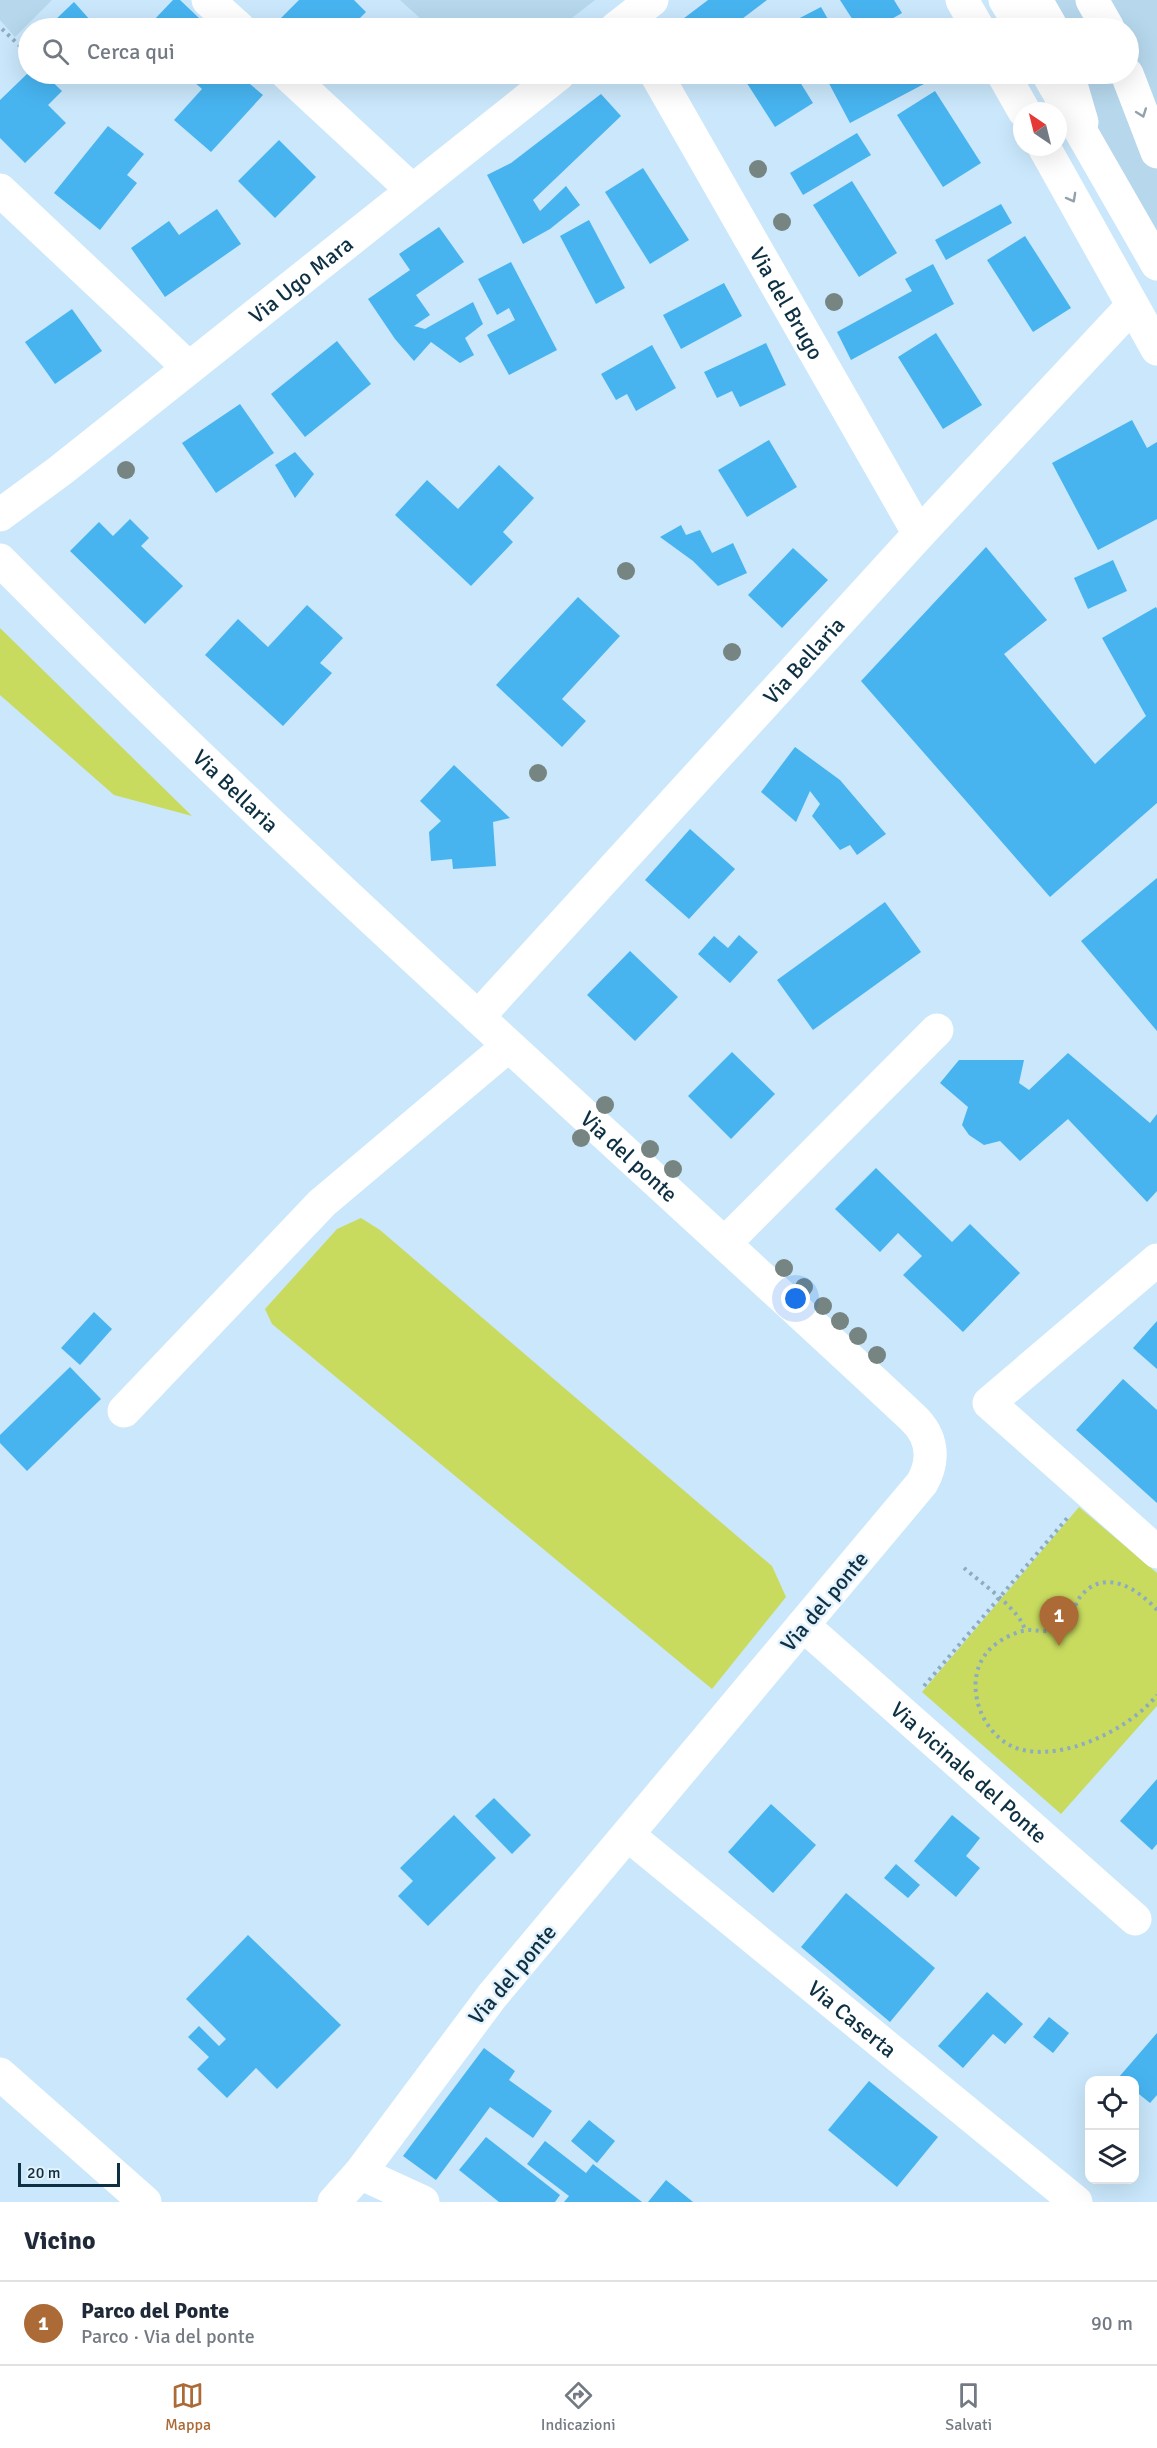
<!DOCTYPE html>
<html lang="it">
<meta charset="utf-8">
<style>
body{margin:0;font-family:Signika,sans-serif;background:#f6f6f7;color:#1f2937}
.controls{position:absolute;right:18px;bottom:18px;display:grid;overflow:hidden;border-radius:12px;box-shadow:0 6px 24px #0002}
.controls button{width:54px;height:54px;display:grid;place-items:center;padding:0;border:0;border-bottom:2px solid #e0e1e3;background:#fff;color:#1f2937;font:30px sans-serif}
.compass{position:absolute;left:1013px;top:102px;width:54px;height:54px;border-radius:50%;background:#fff;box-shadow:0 6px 24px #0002;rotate:325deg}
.scale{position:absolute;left:18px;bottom:15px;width:102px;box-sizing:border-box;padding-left:6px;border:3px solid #0e3043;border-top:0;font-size:16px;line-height:21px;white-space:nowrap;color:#0e3043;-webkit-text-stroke:4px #e3f2fc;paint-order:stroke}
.you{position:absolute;left:796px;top:1299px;width:21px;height:21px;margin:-15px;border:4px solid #fff;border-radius:50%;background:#1a73e8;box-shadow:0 0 0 9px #1a73e833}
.badge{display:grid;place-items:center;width:39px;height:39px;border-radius:50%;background:#ac6a36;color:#fff;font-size:20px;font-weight:700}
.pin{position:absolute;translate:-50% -50px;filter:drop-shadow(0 2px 3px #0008)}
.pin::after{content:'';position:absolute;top:32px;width:21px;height:18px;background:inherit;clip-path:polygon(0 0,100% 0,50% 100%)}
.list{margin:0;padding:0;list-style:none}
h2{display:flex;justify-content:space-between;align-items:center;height:78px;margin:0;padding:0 24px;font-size:26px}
h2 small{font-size:20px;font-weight:400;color:#747a83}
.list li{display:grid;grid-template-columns:39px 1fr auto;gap:18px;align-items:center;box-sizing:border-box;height:84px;padding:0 24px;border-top:2px solid #e0e1e3}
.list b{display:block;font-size:22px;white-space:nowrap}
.list p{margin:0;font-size:20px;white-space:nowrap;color:#747a83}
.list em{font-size:20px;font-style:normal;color:#747a83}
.icon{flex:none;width:33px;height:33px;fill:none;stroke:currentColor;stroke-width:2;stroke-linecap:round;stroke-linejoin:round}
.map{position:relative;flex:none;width:1157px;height:2202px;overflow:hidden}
.search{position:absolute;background:#fff;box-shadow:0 6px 24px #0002;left:18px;right:18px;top:18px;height:66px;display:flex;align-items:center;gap:15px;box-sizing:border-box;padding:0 21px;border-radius:33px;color:#747a83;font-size:22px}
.sheet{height:162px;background:#fff}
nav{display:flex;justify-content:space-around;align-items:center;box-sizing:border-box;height:84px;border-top:2px solid #e0e1e3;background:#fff;font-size:16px;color:#747a83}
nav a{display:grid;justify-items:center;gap:3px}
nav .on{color:#ac6a36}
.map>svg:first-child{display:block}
</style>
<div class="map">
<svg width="1157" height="2202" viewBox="0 0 1157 2202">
<rect width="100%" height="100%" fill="#cae7fb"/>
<g fill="#b6d7ec">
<path d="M0,0H52L15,37L0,20Z"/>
<path d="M400,0H595L559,28H431Z"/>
<path d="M1016,0H1157V250L1057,74H1128V28H1032Z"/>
</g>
<g fill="#c8db5f">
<path d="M0,628L192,816L114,795L0,695Z"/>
<path d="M361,1218L380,1230L772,1566L786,1597L712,1689L272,1324L265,1309L337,1229Z"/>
<path d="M1079,1507L1157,1573V1706L1061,1814L922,1692Z"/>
</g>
<g fill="#47b4f0">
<path d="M173,0H180L199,18L189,28H158L151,23Z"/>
<path d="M299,0H354L366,12L350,28H317L312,23L307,28H290L280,19Z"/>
<path d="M708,0H767L730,28H671Z"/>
<path d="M840,0H894L902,13L876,28H858Z"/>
<path d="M74,2L91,21L83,28H61L54,21Z"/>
<path d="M821,7L833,28H800L796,20Z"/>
<path d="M27,74H44L62,91L48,105L66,123L25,163L0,138V100Z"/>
<path d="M200,74H238L263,95L211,152L174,120L202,89L193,81Z"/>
<path d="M741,74H795L813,103L775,127Z"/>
<path d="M824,74H857L861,83L879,74L941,75L850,123Z"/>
<path d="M935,91L981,163L943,187L897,115Z"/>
<path d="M601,94L621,116L533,200L540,211L566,186L580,205L550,229L523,244L487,175L511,163Z"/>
<path d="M108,126L144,154L127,175L137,183L100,230L54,193Z"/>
<path d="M857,133L871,155L803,195L790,173Z"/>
<path d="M279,140L316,177L275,218L238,181Z"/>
<path d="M643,168L689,240L650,264L605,192Z"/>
<path d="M852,181L897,253L859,277L813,205Z"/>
<path d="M1001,204L1012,223L946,260L935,240Z"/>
<path d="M217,209L241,244L165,297L131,248L169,221L179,235Z"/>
<path d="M589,220L625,288L596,304L560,236Z"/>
<path d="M439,227L464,262L416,295L430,315L414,326L425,329L473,302L483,324L465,338L474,355L460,363L431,342L414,361L395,339L368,299L410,270L399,254Z"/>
<path d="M1025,236L1071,308L1033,332L987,260Z"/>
<path d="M511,262L557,350L509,375L487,335L515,320L509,308L497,315L478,279Z"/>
<path d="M933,264L954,304L851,360L837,332L912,291L905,279Z"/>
<path d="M724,283L742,316L681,349L663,315Z"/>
<path d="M72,309L102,351L55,384L25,342Z"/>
<path d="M936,333L982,405L943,429L898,357Z"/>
<path d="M337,341L371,384L305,437L271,394Z"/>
<path d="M766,343L786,385L740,407L732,391L717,398L704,372Z"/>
<path d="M652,345L676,388L636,411L627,394L616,400L601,374Z"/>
<path d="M240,404L274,453L216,493L182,443Z"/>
<path d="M1132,420L1147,448L1157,442V519L1098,550L1052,463Z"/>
<path d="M769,440L797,487L747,517L718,470Z"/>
<path d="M295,452L314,474L295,498L275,465Z"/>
<path d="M499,465L534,498L503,532L513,542L471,586L395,515L427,480L458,509Z"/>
<path d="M130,519L149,538L141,546L183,586L145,624L70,551L99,522L113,536Z"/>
<path d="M681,525L686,535L700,530L712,553L733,543L747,573L718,586L693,561L660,537Z"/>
<path d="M986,547L1047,620L1004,654L1095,764L1146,716L1102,638L1156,607L1157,609V803L1050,897L861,681Z"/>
<path d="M793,548L828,580L782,628L748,595Z"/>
<path d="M1113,560L1127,591L1088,609L1074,578Z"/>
<path d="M578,597L620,636L562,699L586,721L562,747L496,685Z"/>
<path d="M307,605L343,638L320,663L332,673L283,726L205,655L238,619L268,647Z"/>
<path d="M795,747L840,780L886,834L857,855L850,845L840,850L812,816L820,804L810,791L796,822L761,792Z"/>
<path d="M454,765L510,818L493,822L496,866L453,869L452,859L431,861L429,832L441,821L420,801Z"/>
<path d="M690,829L735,869L689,919L645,880Z"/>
<path d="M1157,878V1031L1081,941Z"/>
<path d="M885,902L921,952L813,1030L777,980Z"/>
<path d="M739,935L758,952L730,983L698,954L714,936L728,948Z"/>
<path d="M630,951L678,997L635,1041L587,995Z"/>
<path d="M732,1052L775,1094L731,1139L688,1096Z"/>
<path d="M1068,1053L1150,1123L1157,1114V1191L1147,1202L1068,1119L1020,1161L1000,1141L984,1145L969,1135L962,1125L968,1107L940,1083L959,1060H1024L1019,1083L1029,1090Z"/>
<path d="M876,1168L952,1242L970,1224L1020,1273L963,1332L903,1275L922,1256L898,1233L880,1252L835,1209Z"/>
<path d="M94,1312L112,1329L80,1365L61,1348Z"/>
<path d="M1157,1321V1369L1133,1348Z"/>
<path d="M70,1367L101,1399L27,1471L0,1443V1435Z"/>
<path d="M1123,1379L1157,1410V1503L1076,1430Z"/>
<path d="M1157,1779V1844L1152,1850L1120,1821Z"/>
<path d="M494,1798L531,1835L512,1854L475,1816Z"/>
<path d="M771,1804L816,1845L773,1893L728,1852Z"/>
<path d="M454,1815L496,1858L428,1926L398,1896L413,1881L400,1868Z"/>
<path d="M952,1815L980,1838L966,1856L980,1868L956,1897L914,1861Z"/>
<path d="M896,1864L920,1885L908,1898L884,1878Z"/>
<path d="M846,1893L935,1968L890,2022L801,1947Z"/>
<path d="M248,1935L341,2025L277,2089L256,2068L227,2098L197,2069L209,2057L188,2037L199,2026L219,2046L226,2039L186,1999Z"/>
<path d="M987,1992L1023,2024L1005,2044L993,2034L963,2068L938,2046Z"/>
<path d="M1049,2017L1069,2033L1053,2053L1033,2037Z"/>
<path d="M1157,2033V2095L1150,2103L1134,2090V2080H1124L1119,2077Z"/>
<path d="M484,2048L515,2071L509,2080L552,2111L533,2138L490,2107L436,2180L403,2156Z"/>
<path d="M869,2081L938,2137L897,2187L828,2130Z"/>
<path d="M589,2120L615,2141L597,2163L571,2141Z"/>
<path d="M486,2137L560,2195L555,2202H499L459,2170Z"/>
<path d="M545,2141L586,2173L593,2164L642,2202H564L569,2196L527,2164Z"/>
<path d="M666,2180L693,2202H648Z"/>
</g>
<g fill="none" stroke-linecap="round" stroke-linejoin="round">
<g stroke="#8dacc0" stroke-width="4" stroke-dasharray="3 4.5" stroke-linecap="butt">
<path d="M2,29L21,47"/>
<path d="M964,1568C980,1582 1022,1611 1025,1631"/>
<path d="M1157,1610C1137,1588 1104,1567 1080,1597C1074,1605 1073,1617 1065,1624C1055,1634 1043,1631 1031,1630C1017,1630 999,1640 990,1649C960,1679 980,1737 1019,1749C1063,1762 1130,1729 1157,1695"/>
<path d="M924,1686L1069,1516"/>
</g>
<g stroke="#fff" stroke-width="33">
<path d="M208,0L239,28"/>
<path d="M1036,0L1052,28"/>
<path d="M1092,0L1108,28"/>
<path d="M616,28L652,0"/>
<path d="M287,74L411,189"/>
<path id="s1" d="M656,74L919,534"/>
<path d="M1068,74L1082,122"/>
<path d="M1127,74L1157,152"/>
<path d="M0,190L189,368"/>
<path id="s2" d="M0,515L61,470L559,74"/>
<path id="s3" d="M0,560C294,857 608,1133 913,1418C933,1437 935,1460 922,1483L492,1996L360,2173L334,2202"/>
<path id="s4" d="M478,1017L919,534L1132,306"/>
<path d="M725,1243L937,1030"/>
<path d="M1157,1260L989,1403L1157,1552"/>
<path d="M124,1411L322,1203L508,1046"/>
<path id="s5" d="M803,1625L1135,1919"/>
<path id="s6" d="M628,1835L1076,2202"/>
<path d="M0,2074L145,2202"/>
<path d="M360,2173L423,2202"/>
</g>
<g stroke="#fff" stroke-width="33">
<path d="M962,0L978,28"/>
<path d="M1005,0L1022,28"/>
<path d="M1003,74L1024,111"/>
<path d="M1048,74L1157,264"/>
<path d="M1044,147L1157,349"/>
</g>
</g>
<g fill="#768581">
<circle cx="758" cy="169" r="9"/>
<circle cx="782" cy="222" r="9"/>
<circle cx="834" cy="302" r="9"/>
<circle cx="126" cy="470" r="9"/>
<circle cx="626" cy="571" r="9"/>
<circle cx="732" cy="652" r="9"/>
<circle cx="538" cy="773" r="9"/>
<circle cx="605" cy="1105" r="9"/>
<circle cx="581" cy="1138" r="9"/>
<circle cx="650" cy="1149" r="9"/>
<circle cx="673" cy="1169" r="9"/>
<circle cx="784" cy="1268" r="9"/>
<circle cx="804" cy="1287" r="9"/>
<circle cx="823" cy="1306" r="9"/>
<circle cx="840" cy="1321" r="9"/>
<circle cx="858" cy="1336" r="9"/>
<circle cx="877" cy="1355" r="9"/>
</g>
<defs><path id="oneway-chevron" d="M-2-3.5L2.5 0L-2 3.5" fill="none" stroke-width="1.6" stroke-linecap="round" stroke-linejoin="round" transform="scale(1.5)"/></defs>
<g stroke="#93a2aa">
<use href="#oneway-chevron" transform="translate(1142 113) rotate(70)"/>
<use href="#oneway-chevron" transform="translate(1072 198) rotate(61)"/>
</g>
<g text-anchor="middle" stroke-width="5" stroke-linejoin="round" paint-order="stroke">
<g font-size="22" fill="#0e3043" stroke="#e3f2fc">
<text dy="8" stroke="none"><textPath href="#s2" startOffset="382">Via Ugo Mara</textPath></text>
<text dy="8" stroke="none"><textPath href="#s1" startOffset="264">Via del Brugo</textPath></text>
<text dy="8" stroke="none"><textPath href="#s4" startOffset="483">Via Bellaria</textPath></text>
<text dy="8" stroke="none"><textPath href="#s3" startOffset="330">Via Bellaria</textPath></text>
<text dy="8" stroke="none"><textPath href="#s3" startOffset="867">Via del ponte</textPath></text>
<text transform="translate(824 1601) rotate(-50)" y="8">Via del ponte</text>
<text dy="8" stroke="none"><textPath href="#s5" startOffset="222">Via vicinale del Ponte</textPath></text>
<text transform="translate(512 1974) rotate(-50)" y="8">Via del ponte</text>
<text dy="8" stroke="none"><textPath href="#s6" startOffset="290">Via Caserta</textPath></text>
</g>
</g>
</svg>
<div class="controls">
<button><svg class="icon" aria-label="locate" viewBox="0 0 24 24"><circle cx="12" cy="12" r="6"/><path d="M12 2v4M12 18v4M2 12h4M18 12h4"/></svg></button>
<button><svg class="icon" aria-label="layers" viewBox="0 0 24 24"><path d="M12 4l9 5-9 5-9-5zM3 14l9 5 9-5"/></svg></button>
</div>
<svg class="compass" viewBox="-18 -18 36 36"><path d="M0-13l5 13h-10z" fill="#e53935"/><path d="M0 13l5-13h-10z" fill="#747a83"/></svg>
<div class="scale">20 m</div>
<div class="you"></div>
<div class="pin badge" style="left:1059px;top:1646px">1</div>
<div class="search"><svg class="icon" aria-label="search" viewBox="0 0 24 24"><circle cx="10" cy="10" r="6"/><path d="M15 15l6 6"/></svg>Cerca qui</div>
</div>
<section class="sheet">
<h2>Vicino<small></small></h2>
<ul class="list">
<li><span class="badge">1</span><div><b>Parco del Ponte</b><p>Parco · Via del ponte</p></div><em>90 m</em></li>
</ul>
</section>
<nav>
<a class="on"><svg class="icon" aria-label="map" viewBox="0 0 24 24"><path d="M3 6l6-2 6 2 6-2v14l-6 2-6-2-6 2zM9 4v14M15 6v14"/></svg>Mappa</a>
<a><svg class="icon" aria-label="directions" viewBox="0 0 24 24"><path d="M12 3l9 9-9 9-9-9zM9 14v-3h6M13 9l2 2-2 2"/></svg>Indicazioni</a>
<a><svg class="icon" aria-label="saved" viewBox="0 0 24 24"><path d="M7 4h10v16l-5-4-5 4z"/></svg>Salvati</a>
</nav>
